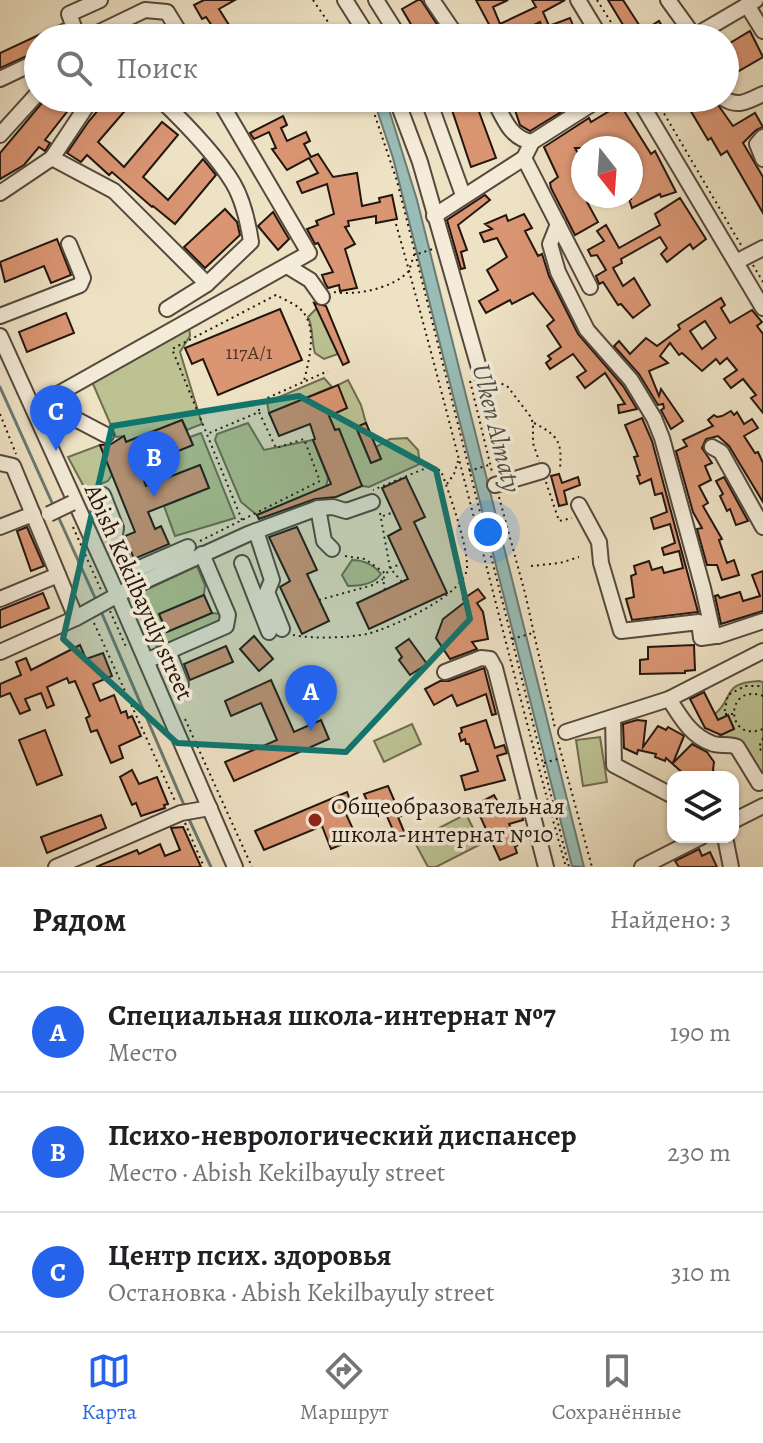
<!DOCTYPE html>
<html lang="ru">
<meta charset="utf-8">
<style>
body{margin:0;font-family:Alegreya,serif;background:#f6f6f6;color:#202124}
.controls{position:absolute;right:24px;bottom:24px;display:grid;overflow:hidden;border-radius:16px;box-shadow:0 2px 6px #0004}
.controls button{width:72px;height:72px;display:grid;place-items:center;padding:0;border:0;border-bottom:2px solid #e0e0e0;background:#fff;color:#202124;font:40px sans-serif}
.compass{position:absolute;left:571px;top:136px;width:72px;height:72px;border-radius:50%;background:#fff;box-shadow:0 2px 6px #0004;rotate:163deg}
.you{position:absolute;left:488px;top:532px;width:28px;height:28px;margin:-20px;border:6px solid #fff;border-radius:50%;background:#1a73e8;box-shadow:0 0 0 12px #1a73e833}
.badge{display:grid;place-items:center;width:52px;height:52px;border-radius:50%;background:#2563eb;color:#fff;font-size:26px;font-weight:700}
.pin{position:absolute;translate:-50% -66px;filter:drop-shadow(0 2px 4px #0008)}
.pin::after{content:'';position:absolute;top:42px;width:28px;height:24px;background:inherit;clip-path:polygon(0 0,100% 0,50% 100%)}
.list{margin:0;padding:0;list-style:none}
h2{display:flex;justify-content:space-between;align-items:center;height:104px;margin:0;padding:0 32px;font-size:34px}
h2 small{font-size:26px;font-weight:400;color:#757577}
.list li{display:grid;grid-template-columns:52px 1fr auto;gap:24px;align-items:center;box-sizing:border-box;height:120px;padding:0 32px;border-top:2px solid #e0e0e0}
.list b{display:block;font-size:30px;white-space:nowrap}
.list p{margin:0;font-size:26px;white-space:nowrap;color:#757577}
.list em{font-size:26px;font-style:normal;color:#757577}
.icon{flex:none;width:44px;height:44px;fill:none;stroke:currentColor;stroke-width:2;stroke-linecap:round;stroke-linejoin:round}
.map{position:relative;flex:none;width:763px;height:867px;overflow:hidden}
.search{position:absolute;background:#fff;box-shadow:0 2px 6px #0004;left:24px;right:24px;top:24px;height:88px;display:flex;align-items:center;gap:20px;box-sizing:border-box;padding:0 28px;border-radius:44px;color:#757577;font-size:30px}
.sheet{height:464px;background:#fff}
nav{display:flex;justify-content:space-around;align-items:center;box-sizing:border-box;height:112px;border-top:2px solid #e0e0e0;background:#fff;font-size:22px;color:#757577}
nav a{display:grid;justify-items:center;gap:4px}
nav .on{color:#2563eb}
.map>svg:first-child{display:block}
</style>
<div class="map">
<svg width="763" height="867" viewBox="0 0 763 867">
<rect width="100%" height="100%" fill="#eee2c4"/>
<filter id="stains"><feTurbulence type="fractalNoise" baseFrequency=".0025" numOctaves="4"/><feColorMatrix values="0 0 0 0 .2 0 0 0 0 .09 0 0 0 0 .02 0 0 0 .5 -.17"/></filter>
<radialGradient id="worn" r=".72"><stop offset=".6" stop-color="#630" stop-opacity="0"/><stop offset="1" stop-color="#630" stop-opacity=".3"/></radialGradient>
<g fill="#bcc292" stroke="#6f6c50" stroke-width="2">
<path d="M317,308L338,354L324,359L315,353C311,340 314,330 308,317Z"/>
<path d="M189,325L190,336L180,352L202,424L187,430L182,420L126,442L124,436L116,437L93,384L96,376Z"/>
<path d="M324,378L332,387L269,413L267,402Z"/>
<path d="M348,380L361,405L366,423L356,428L371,463L381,459L376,447L390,439L407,438L418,450L420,464L369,487L362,486L339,429L335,430L329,416L347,408L338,385Z"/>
<path d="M248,423L264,450L313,440L328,478L326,487L257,515L241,502L215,440L217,434Z"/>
<path d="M201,433L235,518L175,536L164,506L209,488L200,465L146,486L139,467L192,445L190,437Z"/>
<path d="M100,445L112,475L108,481L89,489L84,487L68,457Z"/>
<path d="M352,560C363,560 374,565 381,574C374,585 359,586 348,586L342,575Z"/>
<path d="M197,566L205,585L204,595L159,614L167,632L212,613L221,614L218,626L159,652L135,595Z"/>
<path d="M759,681L763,682V781L739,749L716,738L734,728L728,716L718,720L715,714C735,697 721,683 759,681Z"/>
<path d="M412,724L421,744L384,762L374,741Z"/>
<path d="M600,737L607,782L583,786L576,740Z"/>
<path d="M466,814L481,844L436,867H428L414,841Z"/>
</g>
<path fill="#99bdb6" stroke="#697a73" stroke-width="2" d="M373,98L386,100L417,200L584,867L572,866L393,158Z"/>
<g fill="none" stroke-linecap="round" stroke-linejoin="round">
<g stroke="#697a73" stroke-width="3">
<path d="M0,387L54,507"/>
<path d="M57,514L97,602"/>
<path d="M100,609L184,805"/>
<path d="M189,819L211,867"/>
</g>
</g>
<g fill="#da9573" stroke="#22150e" stroke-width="2" fill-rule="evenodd">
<path d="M204,0H235L219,9L229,25L217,33L206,17L202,19L194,5Z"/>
<path d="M418,0H421L442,32L440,33L443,38H419L402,9Z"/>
<path d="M476,0H508L493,7L500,24L536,7L532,0H565L543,12L549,26L570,18L574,28L570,30L575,38H546L540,22L520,32L518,27L504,33L506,38H476L492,30Z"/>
<path d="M608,0H623L643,31L659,21L669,38H631Z"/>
<path d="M62,24L67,37L38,38V51L0,68V53Z"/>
<path d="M750,31L763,57L725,79V46Z"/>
<path d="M46,98L59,102L67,98L73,104L45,140L50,143L45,151L39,147L24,165L0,179V153Z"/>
<path d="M108,98H136L98,142L124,167L162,122L178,135L143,177L168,200L203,159L216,175L175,224L153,206L152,207L112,172L109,175L87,155L81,162L67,153L89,121Z"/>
<path d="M448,98H474L496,158L471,167Z"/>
<path d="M509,98H571L574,104L530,131L520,125L513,104L508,106L505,100Z"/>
<path d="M611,98H616L651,154L655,151L676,192L661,197L660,194L632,208L629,199H631V148H575L583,162V196H597L587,202L598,222L575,235L551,188L550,183L558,177L544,147L589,118L591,122L611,110L608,105Z"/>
<path d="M683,98H713L733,126L755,113L763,127L756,130L743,143L763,177V213L727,151L721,155L711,138L708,140Z"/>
<path d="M283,116L287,125L281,128L287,141L306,132L310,141L304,144L311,157L318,154L333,177L357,173L362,206L380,202L379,198L392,195L397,219L376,223V216L348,221L349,226L345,227L355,244L345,249L357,288L340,291L339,285L328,288L325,283L322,275L333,272L318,243L315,244L307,229L318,225L316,221L334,214L327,184L302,193L297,182L318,173L309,158L287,170L272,149L276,148L269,132L254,139L250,133Z"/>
<path d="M485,195L490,200L458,225L467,250L461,252L465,268L461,269L447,220Z"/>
<path d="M680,198L706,239L693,249L690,244L667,262L661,254L667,248L660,237L621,259L622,263L613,268L623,286L634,278L650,305L633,318L621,304L618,305L603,282L599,284L596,276L606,270L597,255L591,256L588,250L604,241L597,231L606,225L619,248L660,225L655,214Z"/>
<path d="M225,209L237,222L240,235L205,268L184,247Z"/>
<path d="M273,212L289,239L278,250L258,226Z"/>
<path d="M524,214L532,228L525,231L538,256L542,254L543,257L549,276L578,334L623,386L637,409L619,413L618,405L625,404L605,373L585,388L577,377L586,371L573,354L550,369L546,363L551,359L548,356L561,347L547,326L554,320L533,293L512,304L510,300L486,313L479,301L498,290L487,270L507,257L497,238L484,242L480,233L492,229L485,224L506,215L508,221Z"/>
<path d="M57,239L71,275L51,283L44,266L5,282L0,262Z"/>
<path d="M721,298L725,305L721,308L730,323L752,310L762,322L757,326L763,334V413L751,398L756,395L743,379L731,388L724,379L737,370L727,358L720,364L716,359L702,371L682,353L679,355L670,343L660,356L668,363L649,371L659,396L661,389L683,421L671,429L661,410L664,408L663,404L658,405L639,374L614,346L619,341L630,354L646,338L657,346L680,329L678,325ZM705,321L716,338L702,349L690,331Z"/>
<path d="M314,303L326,306L349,362L343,365Z"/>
<path d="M280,309L302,360L218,395L203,359L192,364L185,348Z"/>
<path d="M66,313L74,333L27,352L19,332Z"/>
<path d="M338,385L347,408L329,416L335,430L339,429L362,486L336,497L315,499L259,519L257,515L331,484L313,440L315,439L310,424L279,436L269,413Z"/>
<path d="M731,411L734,415L737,412L744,424L752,419L758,428L744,436L755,453L758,452L763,463V502L729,446L718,436L706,439L702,448L712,463L705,466L711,480L699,486L708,503L703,506L722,539L719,540L727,563L734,560L739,575L722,580L717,565H707L697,529L702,528L693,512L676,451L687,446L683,440L713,426L708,420L714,415L717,417L722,416Z"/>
<path d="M642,418L652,441L698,612L632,620L626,599L634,597L631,576L636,574L634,566L649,561L652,570L662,567L664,573L683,568L679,551L664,555L662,548L675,543L670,524L654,529L651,518L667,512L662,493L655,495L651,479L640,484L637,476L640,475L634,457L638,456L625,425Z"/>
<path d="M182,420L193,445L139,467L146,486L200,465L209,488L148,512L155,529L161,526L169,544L134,559L125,536L135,532L100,445L111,444L124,436L126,442Z"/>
<path d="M366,423L381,459L371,463L356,427Z"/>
<path d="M559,474L562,483L578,477L580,485L564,491L567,504L559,506L551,476Z"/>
<path d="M406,477L425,517L414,522L447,593L369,629L357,603L408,579L388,536L401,529L382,488Z"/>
<path d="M724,477L748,521L736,525L730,509L727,511L720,496L723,494L716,481Z"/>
<path d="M27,527L44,566L31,571L17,531Z"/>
<path d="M297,527L317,570L307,574L329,621L302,634L280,587L290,581L269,537Z"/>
<path d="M763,571V611L721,624L715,596L718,595L720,598L740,592L743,601L760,596L752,575Z"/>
<path d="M478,589L485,598L477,603L483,612L488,639L472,642L477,649L450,659L436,638L443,619L465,602L463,599Z"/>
<path d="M43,593L49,608L0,628V610Z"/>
<path d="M204,595L212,613L167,632L159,614Z"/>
<path d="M254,636L273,659L259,671L240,649Z"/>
<path d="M409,639L427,664L410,675L399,660L402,657L396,648Z"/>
<path d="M80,645L86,659L103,653L112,676L93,684L100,701L114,695L121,713L126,711L128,718L132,716L141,736L119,746L123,758L111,763L97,730L91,732L86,718L90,716L75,681L69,683L67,678L47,687L54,705L47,708L41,693L25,699L30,710L20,714L10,693L0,697V684L21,675L16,662L26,658L31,670Z"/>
<path d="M694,645L695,670L685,671V673L640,674V660L648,659V647Z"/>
<path d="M226,646L233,662L190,680L184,664Z"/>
<path d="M484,668L496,714L492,715L486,694L457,706L452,695L434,705L425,689L440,681H449Z"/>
<path d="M271,680L294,732L321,720L329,739L234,781L225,762L277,740L261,703L231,716L225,701Z"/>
<path d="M704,692L718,720L728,715L734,729L721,735L705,728L690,699Z"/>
<path d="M486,720L495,748L504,745L507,753L497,756L505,780L465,790L461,776L478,771L469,744H466L465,739L461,741L459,734L462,732L461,728Z"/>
<path d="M637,720L646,721L643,747L658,726L666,730L668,727L684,736L673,763L692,744L707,752L714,762L713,770L718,777L685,775L666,758L665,761L655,757L656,754L638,750L637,754L624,748L623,724Z"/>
<path d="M45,730L62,775L37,785L19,740Z"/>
<path d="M132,770L139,784L157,777L168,804L164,805L165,808L141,816L136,803L132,805L120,777Z"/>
<path d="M388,786L401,816L398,817L405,834L396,837L383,807L372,812L364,794Z"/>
<path d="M347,792L354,810L346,814L357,838L331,849L322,826L264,850L255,831Z"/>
<path d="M494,795L500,806L519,800L523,820L509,824L518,845L515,847L517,853L500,860L475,805Z"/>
<path d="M101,815L106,828L47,853L41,837Z"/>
<path d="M183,827L201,867H96L137,850L139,854L160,844L165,856L180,850L171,828Z"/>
<path d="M699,849L702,856L710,852L717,867H679L675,861Z"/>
</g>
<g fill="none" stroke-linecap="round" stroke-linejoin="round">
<g stroke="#55483c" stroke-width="18">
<g id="minor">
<path d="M345,0L369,38"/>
<path d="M376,0L400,38"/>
<path d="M432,0L458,38"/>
<path d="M578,0L601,38"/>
<path d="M668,0L694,36"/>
<path d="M747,5L763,31"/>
<path d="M78,38L69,14L100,0"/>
<path d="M87,38L145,10L167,12L183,38"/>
<path d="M691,38L756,0"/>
<path d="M0,79L38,61"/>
<path d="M396,98L420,162L481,375"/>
<path d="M428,98L463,195"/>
<path d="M493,98C503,116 509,138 532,142"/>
<path d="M638,98L763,308"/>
<path d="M723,98C737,108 749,101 763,94"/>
<path d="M0,135L38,93"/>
<path d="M763,137L757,144L763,159"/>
<path d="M52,158L114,191L207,284L251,242C248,222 243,200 233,183C215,153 184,122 159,98"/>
<path d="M524,158L590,287"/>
<path d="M0,193L52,158L92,98"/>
<path d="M434,216L524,158L532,142L601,98"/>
<path d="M558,224L550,244L558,272L587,330L631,380L654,418L662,438L703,588L713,633L718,636L763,621"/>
<path d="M736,262L763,248"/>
<path d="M287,266L310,280L322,297"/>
<path d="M167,309L207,284"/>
<path d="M0,316L80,285L83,278L69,244"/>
<path d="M0,336L118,596L235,867"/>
<path d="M43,402L106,435"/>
<path d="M33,408L309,253L218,98"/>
<path d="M712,447L721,452L763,527"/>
<path d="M0,463L13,466L76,618"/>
<path d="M495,485L542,471"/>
<path d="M103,495L116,528L114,540L134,586"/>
<path d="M579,505L599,542L601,563L621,631L699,622L701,638L715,636"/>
<path d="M318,508L324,541L332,549"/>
<path d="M0,527L33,514"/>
<path d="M256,531L272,580L267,592L282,629"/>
<path d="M242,563L269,632"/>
<path d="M128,573L188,547"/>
<path d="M0,599L58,575"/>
<path d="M168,651L181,684"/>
<path d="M0,652L76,618L134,586L248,534L318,508L333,507L346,511L372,502"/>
<path d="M146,661L226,626L228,615L202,554"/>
<path d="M445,672L481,658L490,659L495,668L546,867"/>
<path d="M669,699C680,716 690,735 711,743C719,747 728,743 737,747L759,783L763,781"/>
<path d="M613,718L614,765L673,796"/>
<path d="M566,732L669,699L763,651"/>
<path d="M733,821L763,806"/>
<path d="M725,837L731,867"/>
<path d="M56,867L181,813L210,808"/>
<path d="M642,867L701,837"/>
</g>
</g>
<g stroke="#22150e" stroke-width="2" stroke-dasharray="2 4" stroke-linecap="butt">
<path d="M313,0L339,38"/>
<path d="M597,0L621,38"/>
<path d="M369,98L397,181L569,867"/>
<path d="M655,98L741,245"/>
<path d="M396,224C456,437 506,653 566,867"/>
<path d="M753,265L763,282"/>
<path d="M334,292C357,296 393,288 409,271L414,255L433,249"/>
<path d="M491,378L508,387L530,416L533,423V443L539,461"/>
<path d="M470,381L492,472"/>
<path d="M259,411V403L265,399L328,371"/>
<path d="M0,414L16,454"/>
<path d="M534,423C559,436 562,442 560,469"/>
<path d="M469,471L489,465"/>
<path d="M546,482L559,521L572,518"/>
<path d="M447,484L454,474L458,461"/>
<path d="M499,497L525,593L555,728"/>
<path d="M380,513L390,568L402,582"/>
<path d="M383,516L394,512"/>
<path d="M242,520L172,349L276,295C283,299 293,303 299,308C319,324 309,360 304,381"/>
<path d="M73,527L101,590"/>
<path d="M200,541L320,481L304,439L276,448L259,412L207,434"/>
<path d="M345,556L365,559L386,574"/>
<path d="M531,566L560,563L579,557"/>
<path d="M385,590L383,579L390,568L401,564"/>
<path d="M319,600L373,585L383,579"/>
<path d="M110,611L127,649"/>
<path d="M94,623L176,803"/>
<path d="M293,635C314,639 346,638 367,634C391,628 467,594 467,567C468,547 449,492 441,471L431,466L373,490"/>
<path d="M512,639L533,633"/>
<path d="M763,696C724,682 725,744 763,729"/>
<path d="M733,714H724L728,695L745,686H763"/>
<path d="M185,719L252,867"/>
<path d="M763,738L759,747L763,754"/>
<path d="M558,742L592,867"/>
<path d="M544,763L561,758"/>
<path d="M185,823L204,867"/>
</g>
<use href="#minor" stroke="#f4ecd9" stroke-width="14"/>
<g stroke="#55483c" stroke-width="18" stroke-linecap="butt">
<path id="minor-bridge" d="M49,514L72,503"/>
</g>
<use href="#minor-bridge" stroke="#f4ecd9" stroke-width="14"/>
</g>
<path fill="#0f766e" fill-opacity="0.2" stroke="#0f766e" stroke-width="6" stroke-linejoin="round" d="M299,396L436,470L470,619L346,752L177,743L63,639L112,426Z"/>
<circle fill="#8f2418" stroke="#f4ecd9" stroke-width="3" cx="315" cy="820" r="8"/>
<g text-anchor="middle" stroke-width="7" stroke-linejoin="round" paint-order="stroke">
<g font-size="20" fill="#503527">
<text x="249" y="359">117А/1</text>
</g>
<g font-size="24" fill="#22150e" stroke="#f4ecd9">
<text transform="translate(139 592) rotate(66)" y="8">Abish Kekilbayuly street</text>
</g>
<g font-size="24" fill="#22150e" stroke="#f4ecd9" text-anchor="start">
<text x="331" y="814">Общеобразовательная<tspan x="331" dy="28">школа-интернат №10</tspan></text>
</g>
<g font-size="26" font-style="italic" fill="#4c5049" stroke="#f4ecd9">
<text transform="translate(497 428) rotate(76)" y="9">Ulken Almaty</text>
</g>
</g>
<rect width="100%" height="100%" filter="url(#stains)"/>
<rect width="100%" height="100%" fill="url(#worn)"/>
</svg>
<div class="controls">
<button><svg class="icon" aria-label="layers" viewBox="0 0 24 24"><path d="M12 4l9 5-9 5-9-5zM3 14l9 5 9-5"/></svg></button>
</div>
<svg class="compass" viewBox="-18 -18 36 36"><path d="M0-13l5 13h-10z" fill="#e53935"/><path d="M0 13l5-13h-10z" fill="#757577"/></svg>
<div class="you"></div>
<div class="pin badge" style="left:311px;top:731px">A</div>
<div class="pin badge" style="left:154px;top:497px">B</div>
<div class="pin badge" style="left:56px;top:451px">C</div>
<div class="search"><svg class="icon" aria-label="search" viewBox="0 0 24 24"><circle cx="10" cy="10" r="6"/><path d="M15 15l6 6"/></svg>Поиск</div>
</div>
<section class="sheet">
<h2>Рядом<small>Найдено: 3</small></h2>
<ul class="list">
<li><span class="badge">A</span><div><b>Специальная школа-интернат №7</b><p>Место</p></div><em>190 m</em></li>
<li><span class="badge">B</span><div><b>Психо-неврологический диспансер</b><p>Место · Abish Kekilbayuly street</p></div><em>230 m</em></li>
<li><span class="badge">C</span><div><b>Центр псих. здоровья</b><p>Остановка · Abish Kekilbayuly street</p></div><em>310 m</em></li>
</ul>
</section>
<nav>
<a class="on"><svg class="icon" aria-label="map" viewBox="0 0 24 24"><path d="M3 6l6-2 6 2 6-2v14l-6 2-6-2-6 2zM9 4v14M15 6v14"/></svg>Карта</a>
<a><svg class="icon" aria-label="directions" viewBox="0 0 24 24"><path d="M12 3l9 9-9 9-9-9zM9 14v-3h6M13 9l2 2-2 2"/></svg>Маршрут</a>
<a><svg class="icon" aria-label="saved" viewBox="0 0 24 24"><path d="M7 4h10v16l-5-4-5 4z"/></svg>Сохранённые</a>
</nav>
